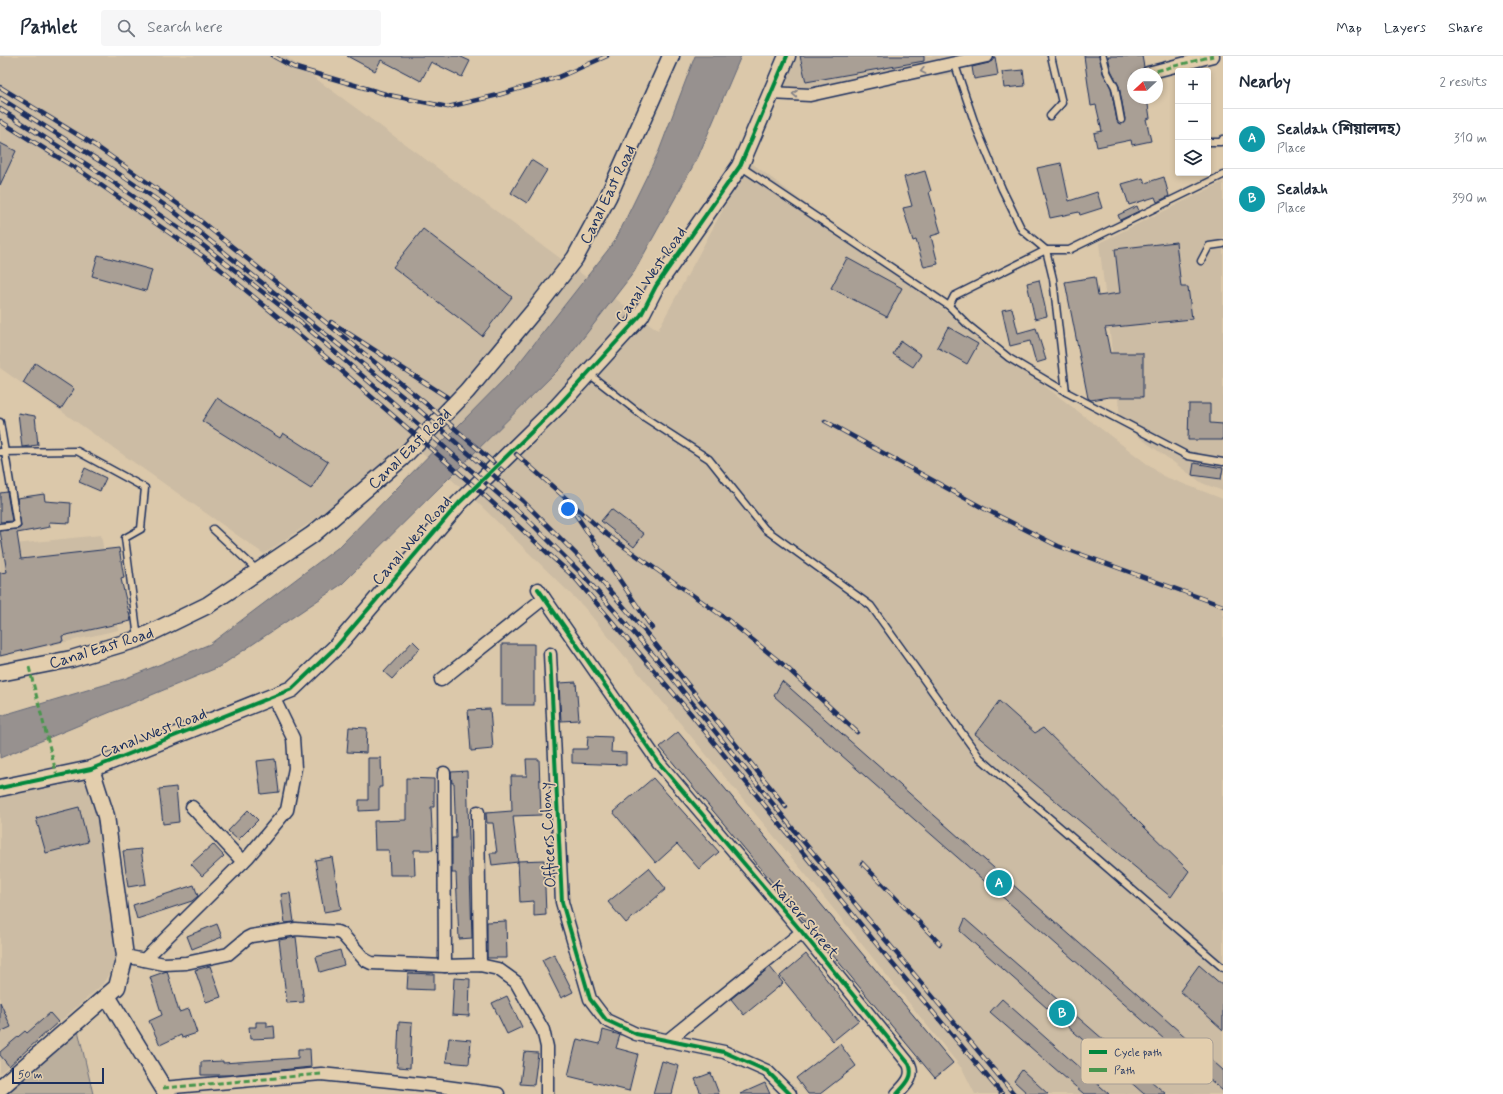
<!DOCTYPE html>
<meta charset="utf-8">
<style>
body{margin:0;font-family:Mynerve,"Noto Sans Bengali",sans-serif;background:#f6f6f7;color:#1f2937}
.controls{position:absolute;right:12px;top:12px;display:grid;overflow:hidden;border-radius:4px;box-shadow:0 2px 6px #0003}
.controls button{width:36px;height:36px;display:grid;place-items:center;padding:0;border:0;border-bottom:1px solid #e0e1e3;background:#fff;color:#1f2937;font:20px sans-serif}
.compass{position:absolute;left:1127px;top:12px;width:36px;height:36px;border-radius:50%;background:#fff;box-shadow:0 2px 6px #0003;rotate:248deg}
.scale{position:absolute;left:12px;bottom:10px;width:92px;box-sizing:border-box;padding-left:4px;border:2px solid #1b2f5e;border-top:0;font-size:11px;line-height:14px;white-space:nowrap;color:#1b2f5e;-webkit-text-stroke:3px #e3cead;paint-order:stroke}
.you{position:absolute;left:568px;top:453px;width:14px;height:14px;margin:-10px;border:3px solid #fff;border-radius:50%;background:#1a73e8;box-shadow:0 0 0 6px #1a73e833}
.badge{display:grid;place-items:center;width:26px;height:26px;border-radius:50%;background:#0f766e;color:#fff;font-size:13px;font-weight:700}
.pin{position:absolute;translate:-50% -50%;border:2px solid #fff;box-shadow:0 1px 4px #0006}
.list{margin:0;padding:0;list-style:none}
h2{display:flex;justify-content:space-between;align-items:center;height:52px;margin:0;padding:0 16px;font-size:17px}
h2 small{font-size:13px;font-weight:400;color:#747a83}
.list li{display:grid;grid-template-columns:26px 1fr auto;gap:12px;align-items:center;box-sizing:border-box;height:60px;padding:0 16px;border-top:1px solid #e0e1e3}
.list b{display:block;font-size:15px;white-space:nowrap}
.list p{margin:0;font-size:13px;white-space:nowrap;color:#747a83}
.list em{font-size:13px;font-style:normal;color:#747a83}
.icon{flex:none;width:22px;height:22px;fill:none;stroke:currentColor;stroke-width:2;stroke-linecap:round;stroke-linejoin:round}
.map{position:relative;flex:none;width:1223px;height:1038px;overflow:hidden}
header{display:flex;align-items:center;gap:24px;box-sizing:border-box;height:56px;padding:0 20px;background:#fff;border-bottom:1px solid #e0e1e3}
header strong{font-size:19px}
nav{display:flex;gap:22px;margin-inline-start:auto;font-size:14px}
.search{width:280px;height:36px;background:#f6f6f7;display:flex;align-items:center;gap:10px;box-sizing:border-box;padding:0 14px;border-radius:4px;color:#747a83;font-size:15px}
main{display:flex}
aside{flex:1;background:#fff}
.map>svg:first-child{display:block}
</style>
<header>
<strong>Pathlet</strong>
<div class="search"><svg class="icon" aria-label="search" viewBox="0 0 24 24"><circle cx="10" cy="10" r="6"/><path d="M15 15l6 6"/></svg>Search here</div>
<nav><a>Map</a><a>Layers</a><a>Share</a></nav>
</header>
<main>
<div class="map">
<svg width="1223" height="1038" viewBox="0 0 1223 1038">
<rect width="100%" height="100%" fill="#dbc8aa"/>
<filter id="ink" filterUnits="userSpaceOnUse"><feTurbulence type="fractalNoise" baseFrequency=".025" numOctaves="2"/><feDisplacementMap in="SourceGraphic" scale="8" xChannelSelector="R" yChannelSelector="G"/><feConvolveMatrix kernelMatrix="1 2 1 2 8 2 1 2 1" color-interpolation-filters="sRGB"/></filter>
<g filter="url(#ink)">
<g fill="#ccbca4">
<path d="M0,0H285L658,274L749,105L1163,420L1223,443V1038H975L963,1014L811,825L583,550L478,447L407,384L340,446L264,498L0,312Z"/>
<path d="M793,0H953L955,18L811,32L780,31Z"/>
<path d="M1223,126V435L1202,427L1121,368L1099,187Z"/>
<path d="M0,474L15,488L101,479L118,574L0,601Z"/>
<path d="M84,720L100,760L116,906L102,929L0,1017V738Z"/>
</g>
<path fill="#bbaf9d" stroke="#6b6f7e" d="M78,974L93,1038H5Z"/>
<path fill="#97918f" stroke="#656a7b" d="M695,0H741L698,101L634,216L560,312L342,528L219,611L0,702V660L124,623L210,588L340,490L515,312L615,185L659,95Z"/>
<g fill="#a99f95" stroke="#1b2f5e">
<path d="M347,0H459L470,5L462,21L431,6L421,25L381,4L375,15Z"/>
<path d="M800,0H924V5L806,26Z"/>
<path d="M1084,0H1099L1103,17L1111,32L1117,65L1121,68L1125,63L1119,30L1111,14L1108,0H1142L1144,11L1141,18H1133V42H1147L1150,62L1146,63L1151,85L1132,89L1131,84L1097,91L1094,77L1102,75L1096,49L1091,50Z"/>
<path d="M995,1L998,19L974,23L972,11L989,7Z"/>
<path d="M1023,14L1025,30L1004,32L1002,16Z"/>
<path d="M0,87L16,95L0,129Z"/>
<path d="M531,104L547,114L527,147L511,137Z"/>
<path d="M1061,107L1069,145L1097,136L1102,152L1080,159L1079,156L1050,162L1037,112Z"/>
<path d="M925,115L931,135L929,136L941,177L931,180L938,208L924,211L916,184L913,185L903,152L912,150L904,121Z"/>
<path d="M1164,121L1169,140L1157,146L1155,141L1129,149L1122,128L1143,122L1145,127Z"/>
<path d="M1137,150L1139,155L1120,164L1118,159Z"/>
<path d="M423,173L512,241L482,280L393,211Z"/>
<path d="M1176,186L1181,231H1188L1192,263L1105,272L1110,297H1143V341H1109L1091,344L1088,342L1065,226L1095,221L1098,240L1120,237L1115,193Z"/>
<path d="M98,199L152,214L146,235L92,220Z"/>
<path d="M847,202L902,232L887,261L831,232Z"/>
<path d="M1039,224L1047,260L1035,263L1027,227Z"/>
<path d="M1012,252L1018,277L1036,272L1046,304L1036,307L1030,285L1010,290L1002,254Z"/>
<path d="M948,271L978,288L967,308L937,291Z"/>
<path d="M901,285L921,299L913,311L893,298Z"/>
<path d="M35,307L74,333L61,353L23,327Z"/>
<path d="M217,342L280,382L283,377L328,406L311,433L202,365Z"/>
<path d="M1189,348H1210V367L1223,368V384H1188Z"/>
<path d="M18,357L35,360L38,389L22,391Z"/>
<path d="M1194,407L1223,412L1221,423L1192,419Z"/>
<path d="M85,412L106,422L100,435L79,426Z"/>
<path d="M7,436L12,465L0,466V437Z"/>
<path d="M44,438L45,445L71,447L70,467L49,466L50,471L17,477L21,503L119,492L124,522L121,523L131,565L62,580L63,585L0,600V517L7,516L0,475L18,473L21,471L17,442Z"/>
<path d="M611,453L644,478L634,491L601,465Z"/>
<path d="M413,585L420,592L392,623L384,616Z"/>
<rect x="502" y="588" width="32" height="61"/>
<path d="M782,625L1223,1014V1035L774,640Z"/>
<path d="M576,626L579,664L561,665L559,627Z"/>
<path d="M999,645L1035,677L1043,672L1189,815L1171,841L975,678Z"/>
<path d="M490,653L493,693L471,695L468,654Z"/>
<path d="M349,671L367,672L366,697L347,696Z"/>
<path d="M678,676L953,1007L935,1022L660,691Z"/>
<path d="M588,680L612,681L611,696L626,697V709L572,707V693H587Z"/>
<path d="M368,702H381L382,731H379V754L359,755V744H368Z"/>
<path d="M275,703L279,736L261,738L257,705Z"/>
<path d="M526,703H539L541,759L513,760L518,806L492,809L490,797H497L493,767H487L486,757L512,755L511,720H527Z"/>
<path d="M467,715L472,882L459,883L456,817H452V782H456L454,727H452L451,716Z"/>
<path d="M406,722L434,723V751H431L433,794H414L415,819H390L389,794H375L374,765L406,764Z"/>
<path d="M653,722L719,796L699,813L677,788L656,807L613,756Z"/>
<path d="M176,731L179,766L163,768L159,733Z"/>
<path d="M79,751L88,786L46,797L36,762Z"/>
<path d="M248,754L258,764L238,784L228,775Z"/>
<path d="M213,788L224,800L202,820L191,808Z"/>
<path d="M141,793L146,828L128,831L123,795Z"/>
<path d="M332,801L341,853L324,856L315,804Z"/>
<path d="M544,804L546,859L534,860V845L520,846L518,805Z"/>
<path d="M649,812L666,833L626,867L608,846Z"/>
<path d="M194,829L198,840L192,845L137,863L133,849Z"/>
<path d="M290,837L294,866L285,867L281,838Z"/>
<path d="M965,863L1166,1038H1144L960,875Z"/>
<path d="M506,865L507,902H487V866Z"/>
<path d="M217,868L222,881L192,893L187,880Z"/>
<path d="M296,881L304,946L287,947L279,884Z"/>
<path d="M340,894L344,909L320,916L316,901Z"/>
<path d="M554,898L573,936L561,942L542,904Z"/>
<path d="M806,898L859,964L833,985L780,920Z"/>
<path d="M1199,909L1223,930V974L1180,935Z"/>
<path d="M210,910L221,941L206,946L195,914Z"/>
<path d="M770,911L783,927L744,959L731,943Z"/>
<path d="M167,915L179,956L189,953L197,977L182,982L181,979L160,989L149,965L162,959L150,921Z"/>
<path d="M408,917L434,918V934L407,933Z"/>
<path d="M454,922L470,923L469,960L452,959Z"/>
<path d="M507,940L522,971L507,978L492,947Z"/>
<path d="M1002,943L1109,1038H1084L990,956Z"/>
<path d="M0,946L11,971L0,976Z"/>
<path d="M50,957L58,966L9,1010L0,999V996L25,975L27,977Z"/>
<path d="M256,966H267V971L274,970L275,982L250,983L249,971H256Z"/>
<path d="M399,966L412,967L410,1012L397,1011Z"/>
<path d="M603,974L620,979L616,992L638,998L629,1035L568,1020L577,983L600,988Z"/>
<path d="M449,982L471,984L469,1008L446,1006Z"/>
<path d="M840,988L856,1010L820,1038H808L796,1022Z"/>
<path d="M298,993H310L311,1011L230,1019H201V1006L223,1005V1007L298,1002Z"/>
<path d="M524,996L538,997L534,1029L520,1028Z"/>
<path d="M662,1005L679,1010L672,1038H653Z"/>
<path d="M1022,1014L1048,1038H1028L1014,1025Z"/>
<path d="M711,1017L719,1038H701L695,1023Z"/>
<path d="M765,1027L770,1038H740Z"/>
</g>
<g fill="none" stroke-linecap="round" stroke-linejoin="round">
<g stroke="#1b2f5e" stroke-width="9">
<g id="lane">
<path d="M1103,0L1107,16L1115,31L1121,64"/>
<path d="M954,6L976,71L1002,133L1022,174L1046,194L1053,223L1066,336L1188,400L1223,406"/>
<path d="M1050,60L1062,47L1051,0"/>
<path d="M1208,86H1221L1223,83"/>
<path d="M740,110L949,250L968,269L1009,302L1066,336"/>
<path d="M1201,205L1209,190L1223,188"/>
<path d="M949,250L954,240L1046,194H1069L1223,119"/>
<path d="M589,318L644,361L709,403L765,473L871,550L980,702L1223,912"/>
<path d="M0,366L17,469L0,471"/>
<path d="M0,396L77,395L145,432L141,473L125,482L138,582"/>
<path d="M213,473L257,514"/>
</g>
</g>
<g stroke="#1b2f5e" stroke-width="15">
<g id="street">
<path d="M1148,17L1213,0"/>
<path d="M771,37L810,39L987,0"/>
<path d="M538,533L659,707L802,876L909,1008C915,1021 905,1029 897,1038"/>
<path d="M550,598L562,846L590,943L606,964L636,978L724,996L767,1015L790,1038"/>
<path d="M441,624L544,542"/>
<path d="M444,717L445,910"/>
<path d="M192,751L243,806"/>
<path d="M478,756L480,909"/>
<path d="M125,900L164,908L186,907L228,898L247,882L251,880L296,873L337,876L342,878L365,904L371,907L445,910L480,909L498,913L516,926L543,974L547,991V1038"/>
<path d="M144,904L248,801L287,754L295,712L293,682L273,641"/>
<path d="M667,985L802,876"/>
<path d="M163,1032L321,1018L439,1030L498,1038"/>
</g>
</g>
<g stroke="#1b2f5e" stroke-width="19">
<g id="secondary">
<path d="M0,617L71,603L138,583L208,549L312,479L402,402L467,335L537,251L575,202L608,141L671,0"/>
<path d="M0,732L91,713L292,633L336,591L459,447L558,350L641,259L656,230L740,110L787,0"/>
<path d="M107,940L167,1038"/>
<path d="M0,1032L117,931L125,900L106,760L91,713"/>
</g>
</g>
<use href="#lane" stroke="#e3cead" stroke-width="6"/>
<use href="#street" stroke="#e3cead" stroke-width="12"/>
<use href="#secondary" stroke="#e3cead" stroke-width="16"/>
<g stroke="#1b2f5e" stroke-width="4.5">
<g id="rail">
<path d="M273,0L293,11L389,39L448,51L498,39L559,21L607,0"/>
<path d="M0,31L96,90L192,158L435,355L503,415"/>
<path d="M0,42L106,109L172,154L412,348L523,445L589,511L644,574L786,751"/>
<path d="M0,53L100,117L200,187L301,266"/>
<path d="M0,65L85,118L214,208L313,290L482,437L575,522L691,658L891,906L1002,1038"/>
<path d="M297,263L526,462L581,517L662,609L793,773L1014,1038"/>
<path d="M331,266L447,341"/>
<path d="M825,365L983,452L1058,490L1223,550"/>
<path d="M516,398L606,478L728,564L785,610L857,676"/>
<path d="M574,456L652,572"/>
<path d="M862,807L940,888"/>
</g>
</g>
<use href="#rail" stroke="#e3cead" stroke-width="3" stroke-dasharray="9" stroke-linecap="butt"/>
<g stroke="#49964d" stroke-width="3" stroke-dasharray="6 3" stroke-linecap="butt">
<path d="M1148,17L1213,0"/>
<path d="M29,611L57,720"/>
<path d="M163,1032L321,1018"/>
</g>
<g stroke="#e3cead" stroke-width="6">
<g id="cycleway">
<path d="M538,533L659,707L802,876L909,1008C915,1021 905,1029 897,1038"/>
<path d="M550,598L562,846L590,943L606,964L636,978L724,996L767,1015L790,1038"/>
<path d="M0,732L91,713L292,633L336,591L459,447L558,350L641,259L656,230L740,110L787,0"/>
</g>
</g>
<use href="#cycleway" stroke="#00873e" stroke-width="4"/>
</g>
<defs><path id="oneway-chevron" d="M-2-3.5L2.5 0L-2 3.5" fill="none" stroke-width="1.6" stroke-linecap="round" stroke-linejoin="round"/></defs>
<g stroke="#7f7e86">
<use href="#oneway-chevron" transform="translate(923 15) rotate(168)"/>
<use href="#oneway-chevron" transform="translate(795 38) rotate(-178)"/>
</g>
</g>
<g text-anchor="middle" stroke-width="3.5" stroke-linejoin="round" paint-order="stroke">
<g font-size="16" fill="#1b2f5e" stroke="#e3cead">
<text transform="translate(607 138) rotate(-64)" y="6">Canal East Road</text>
<text transform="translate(650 218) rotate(-55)" y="6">Canal West Road</text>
<text transform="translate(409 392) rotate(-44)" y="6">Canal East Road</text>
<text transform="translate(411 484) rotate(-49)" y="6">Canal West Road</text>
<text transform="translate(101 591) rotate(-17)" y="6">Canal East Road</text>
<text transform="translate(153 676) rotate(-21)" y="6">Canal West Road</text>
<text transform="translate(547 779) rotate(-93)" y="6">Officers Colony</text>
<text transform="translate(806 863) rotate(50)" y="6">Kaiser Street</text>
</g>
</g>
<rect x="1081" y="982" width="132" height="46" rx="6" fill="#e3cead" stroke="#a79e95" stroke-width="1"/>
<rect x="1089" y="994" width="18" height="4" fill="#00873e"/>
<rect x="1089" y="1012" width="18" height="4" fill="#49964d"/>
<g font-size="11" fill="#1b2f5e">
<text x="1114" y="1000">Cycle path</text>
<text x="1114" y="1018">Path</text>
</g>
</svg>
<div class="controls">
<button>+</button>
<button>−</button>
<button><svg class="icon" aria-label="layers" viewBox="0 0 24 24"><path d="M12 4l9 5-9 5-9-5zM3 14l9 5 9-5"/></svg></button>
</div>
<svg class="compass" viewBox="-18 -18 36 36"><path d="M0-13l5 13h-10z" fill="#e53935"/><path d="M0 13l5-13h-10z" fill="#747a83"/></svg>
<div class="scale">50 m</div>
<div class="you"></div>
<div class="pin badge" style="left:999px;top:827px;background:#0f9aa8">A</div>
<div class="pin badge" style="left:1062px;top:957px;background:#0f9aa8">B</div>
</div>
<aside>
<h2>Nearby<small>2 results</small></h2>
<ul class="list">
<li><span class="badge" style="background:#0f9aa8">A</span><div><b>Sealdah (শিয়ালদহ)</b><p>Place</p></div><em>310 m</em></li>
<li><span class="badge" style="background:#0f9aa8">B</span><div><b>Sealdah</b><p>Place</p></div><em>390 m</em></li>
</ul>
</aside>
</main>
